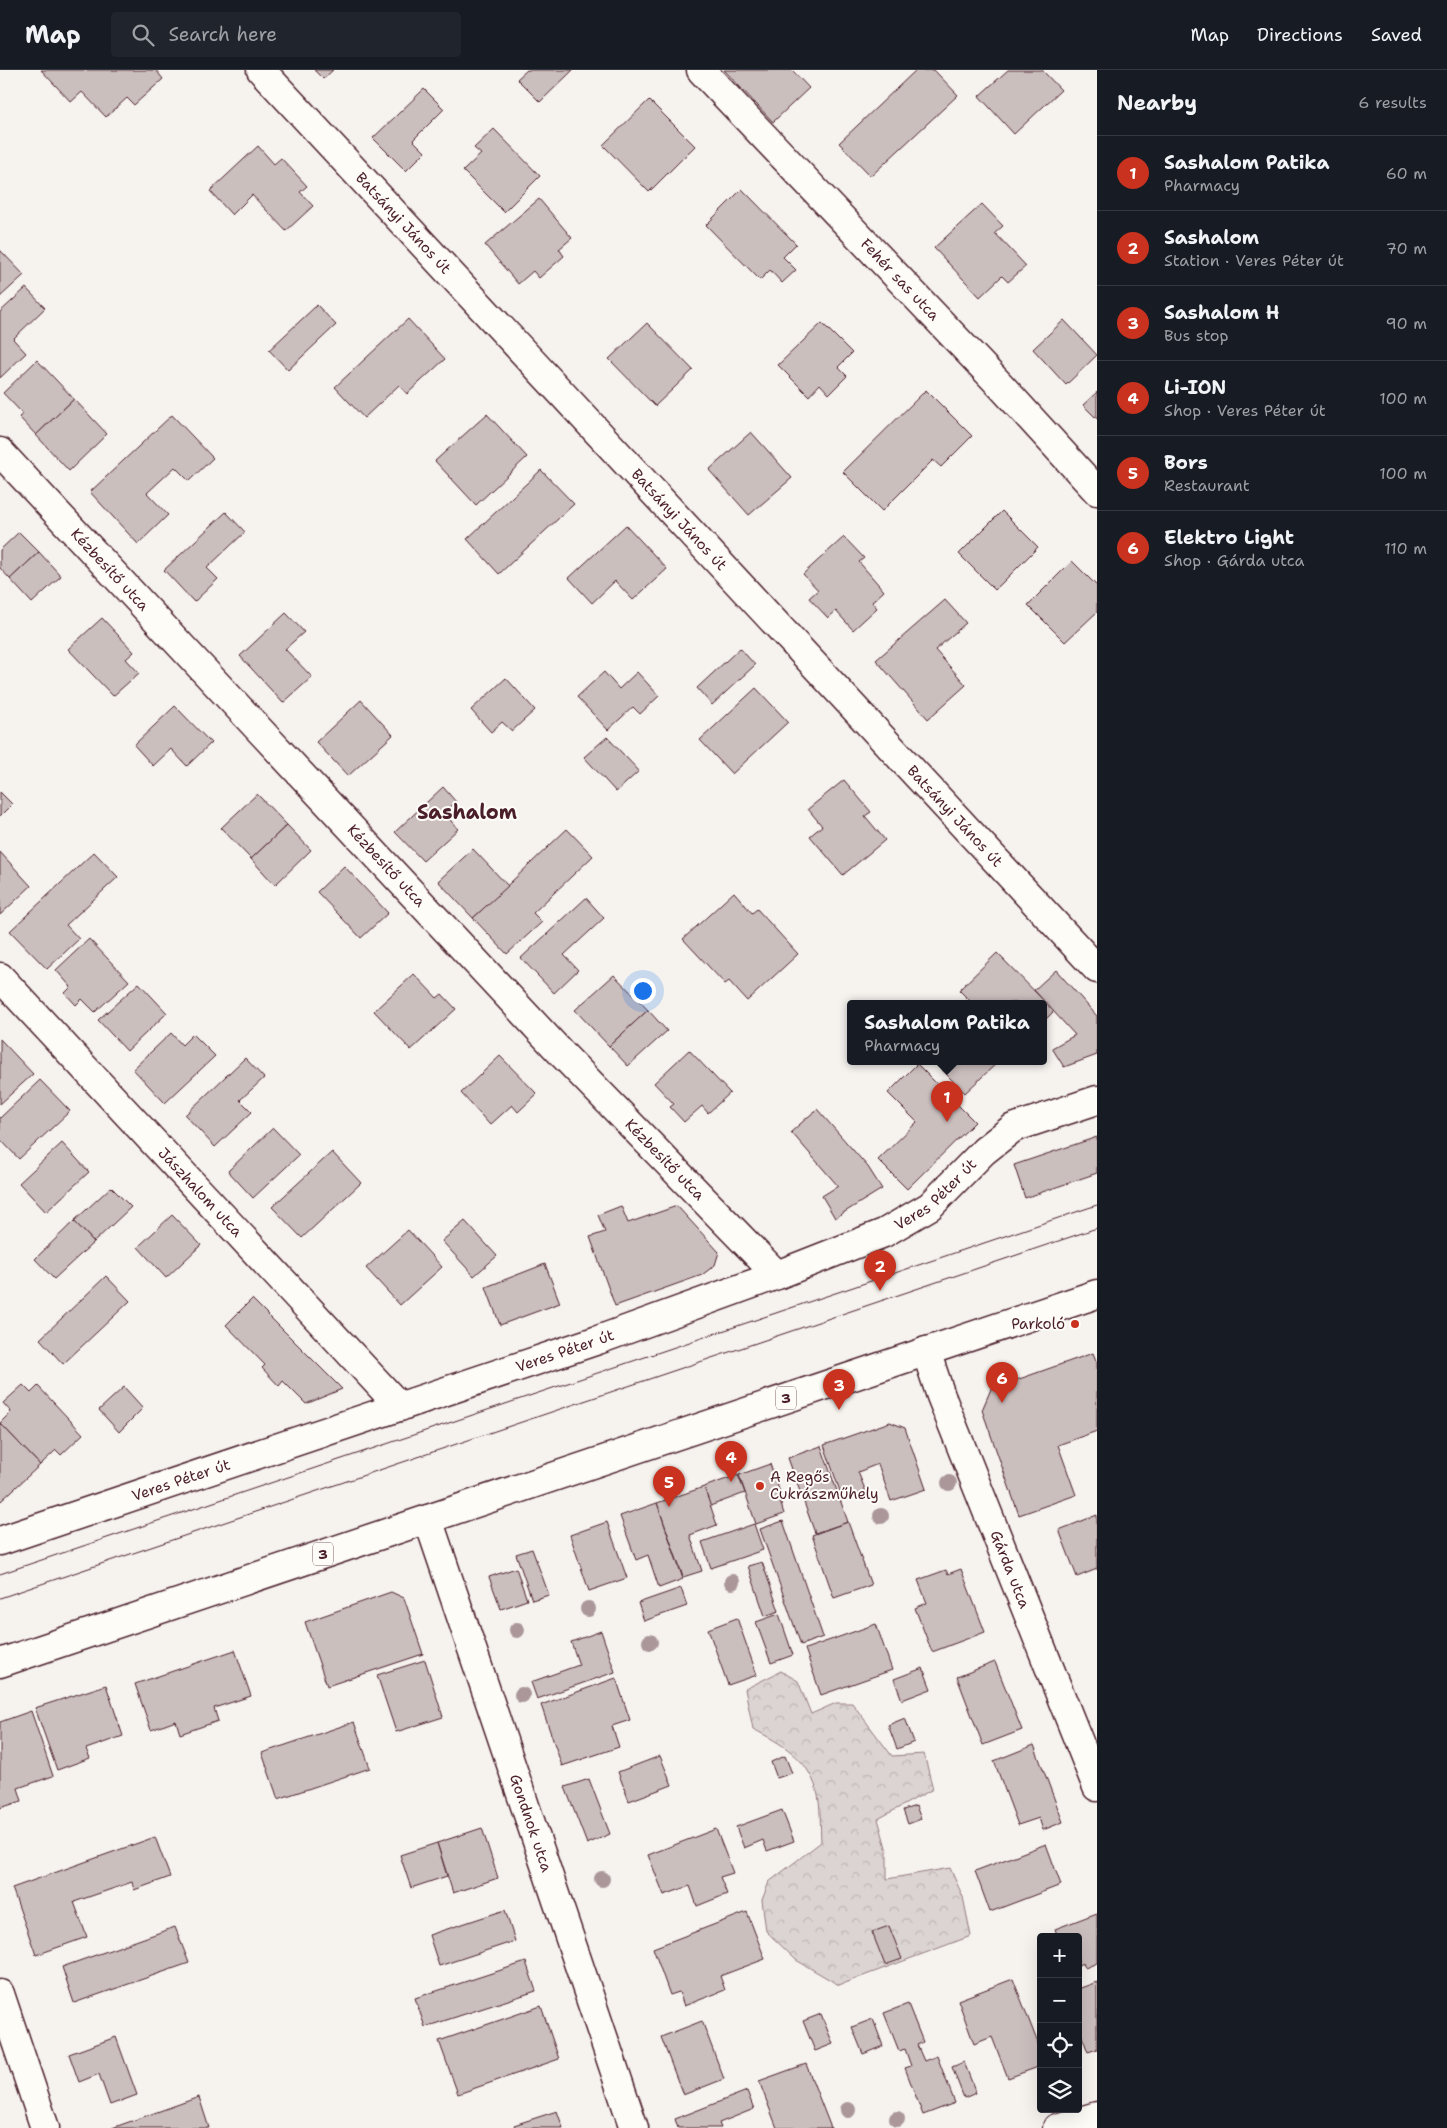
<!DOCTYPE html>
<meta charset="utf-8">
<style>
body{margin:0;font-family:"Shantell Sans",sans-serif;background:#20242c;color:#f1f3f6}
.controls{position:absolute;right:15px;bottom:15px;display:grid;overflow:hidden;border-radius:5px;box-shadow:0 5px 20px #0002}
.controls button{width:45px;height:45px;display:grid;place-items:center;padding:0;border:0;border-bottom:1px solid #363941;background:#171b24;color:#f1f3f6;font:25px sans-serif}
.you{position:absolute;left:642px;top:920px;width:18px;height:18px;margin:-12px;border:4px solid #fff;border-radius:50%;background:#1a73e8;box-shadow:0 0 0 8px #1a73e833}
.badge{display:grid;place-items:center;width:32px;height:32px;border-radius:50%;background:#c8321e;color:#fff;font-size:16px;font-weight:700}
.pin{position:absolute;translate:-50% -41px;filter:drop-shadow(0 1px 2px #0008)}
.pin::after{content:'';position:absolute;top:26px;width:18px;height:15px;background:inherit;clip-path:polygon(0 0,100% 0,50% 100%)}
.popup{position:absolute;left:847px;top:930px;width:200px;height:65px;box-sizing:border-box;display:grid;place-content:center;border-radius:5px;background:#171b24;filter:drop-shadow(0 1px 4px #0005);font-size:16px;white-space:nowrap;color:#9ea1a6}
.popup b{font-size:19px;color:#f1f3f6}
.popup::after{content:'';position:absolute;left:50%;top:100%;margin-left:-10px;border:10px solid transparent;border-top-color:#171b24}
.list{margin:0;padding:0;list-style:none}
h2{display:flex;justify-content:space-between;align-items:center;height:65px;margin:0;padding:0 20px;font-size:21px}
h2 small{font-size:16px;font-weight:400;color:#9ea1a6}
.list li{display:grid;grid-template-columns:32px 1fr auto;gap:15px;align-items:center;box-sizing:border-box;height:75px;padding:0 20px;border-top:1px solid #363941}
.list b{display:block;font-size:19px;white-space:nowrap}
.list p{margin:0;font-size:16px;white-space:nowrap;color:#9ea1a6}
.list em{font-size:16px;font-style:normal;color:#9ea1a6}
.icon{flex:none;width:28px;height:28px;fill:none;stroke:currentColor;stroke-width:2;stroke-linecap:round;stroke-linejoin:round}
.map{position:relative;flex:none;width:1097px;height:2058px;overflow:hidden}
header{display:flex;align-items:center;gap:30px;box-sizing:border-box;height:70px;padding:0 25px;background:#171b24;border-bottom:1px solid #363941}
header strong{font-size:24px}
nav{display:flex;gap:28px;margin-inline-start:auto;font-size:18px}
.search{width:350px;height:45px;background:#20242c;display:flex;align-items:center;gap:12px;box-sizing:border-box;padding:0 18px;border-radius:5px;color:#9ea1a6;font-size:19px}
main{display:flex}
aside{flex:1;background:#171b24}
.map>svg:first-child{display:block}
</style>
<header>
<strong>Map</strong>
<div class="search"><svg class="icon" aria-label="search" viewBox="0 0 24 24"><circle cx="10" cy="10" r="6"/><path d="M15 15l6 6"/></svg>Search here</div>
<nav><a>Map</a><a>Directions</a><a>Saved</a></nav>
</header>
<main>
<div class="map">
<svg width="1097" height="2058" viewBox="0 0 1097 2058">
<defs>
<pattern id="forest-crowns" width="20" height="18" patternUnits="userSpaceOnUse" patternTransform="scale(1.25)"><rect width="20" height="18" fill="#dcd4d2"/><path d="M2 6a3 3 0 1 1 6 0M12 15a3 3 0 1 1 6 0" fill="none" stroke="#beb6b4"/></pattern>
</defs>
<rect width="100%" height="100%" fill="#f6f3ef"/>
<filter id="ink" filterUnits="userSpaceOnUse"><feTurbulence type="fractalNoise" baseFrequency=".02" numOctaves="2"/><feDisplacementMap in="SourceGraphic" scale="10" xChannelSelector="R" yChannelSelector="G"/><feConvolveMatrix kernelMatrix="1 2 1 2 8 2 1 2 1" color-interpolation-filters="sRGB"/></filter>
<g filter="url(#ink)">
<path fill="url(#forest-crowns)" stroke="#937a7e" d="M781,1601L798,1611L811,1644L836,1633H852L892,1686L924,1684L933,1719L878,1749L887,1781V1809L950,1798L963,1827L971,1866L839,1915L796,1890L766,1861L762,1830L769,1812L821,1772C820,1756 821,1736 817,1721C807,1687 782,1674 753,1659L745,1619Z"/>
<g fill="#cbbfbe" stroke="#4a1f2b">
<path d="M41,0H156L163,9L134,35L127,28L106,47L82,22L71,32Z"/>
<path d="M314,0H333L323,9Z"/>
<path d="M527,0H573L540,32L517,9Z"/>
<path d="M724,0H792L809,18L773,52Z"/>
<path d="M916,0H934L958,25L871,106L839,73Z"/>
<path d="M1008,0H1042L1061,20L1014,64L979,26Z"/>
<path d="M424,19L444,39L413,70L425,82L406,101L373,68Z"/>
<path d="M649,30L695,76L649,122L603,75Z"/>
<path d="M494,59L540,106L504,142L463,101L481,84L474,78Z"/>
<path d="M258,76L274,94L281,88L307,116L300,122L313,136L286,161L252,125L232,145L210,121Z"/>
<path d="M742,119L796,174L783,187L796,200L782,213L770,200L760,210L706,155Z"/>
<path d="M539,129L572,168L559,179L564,186L539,208L533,201L518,214L485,175Z"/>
<path d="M982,134L1003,156L995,163L1026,196L1008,212L1002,206L980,227L934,178Z"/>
<path d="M0,180L24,205L0,227Z"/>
<path d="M26,218L45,238L13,269L26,283L0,308V242Z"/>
<path d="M317,235L336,255L288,300L269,280Z"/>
<path d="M408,249L445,289L407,324L399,315L364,348L335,317Z"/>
<path d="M1064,250L1097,285L1066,315L1033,279Z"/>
<path d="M647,253L693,300L655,336L609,289Z"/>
<path d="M822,253L852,283L838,297L847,306L829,324L820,314L809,326L778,295Z"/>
<path d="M37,290L74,329L36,365L19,347L23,344L3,323Z"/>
<path d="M926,320L972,366L941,397L933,390L882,441L843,402Z"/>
<path d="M1097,322V349L1083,335Z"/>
<path d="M74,329L107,364L69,401L36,365Z"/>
<path d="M487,344L527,387L476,435L435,391Z"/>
<path d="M172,345L213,388L189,411L175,397L147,423L168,445L138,474L90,422Z"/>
<path d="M751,362L792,408L749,445L709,400Z"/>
<path d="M541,400L574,434L499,504L467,469Z"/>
<path d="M1002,441L1038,477L995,520L959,484Z"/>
<path d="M226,442L245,462L207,498L218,509L194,532L164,500Z"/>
<path d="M626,455L667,499L633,530L615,511L592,533L569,508Z"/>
<path d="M19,462L39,482L10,509L0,498V480Z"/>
<path d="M844,467L864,488L859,492L884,521L872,532L877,538L853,560L836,541L828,548L809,528L818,520L803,504Z"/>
<path d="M39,482L61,506L32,533L10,509Z"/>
<path d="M1072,491L1097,516V542L1065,572L1028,535Z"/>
<path d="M945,530L966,553L935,580L966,615L928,649L876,590Z"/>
<path d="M286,543L304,562L285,579L312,607L283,633L240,586Z"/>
<path d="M102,548L134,582L126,589L139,603L113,626L68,579Z"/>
<path d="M740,578L755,595L712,635L697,618Z"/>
<path d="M604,602L619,619L637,602L659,626L640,644L633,637L608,660L577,627Z"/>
<path d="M506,608L535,640L512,661L502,652L491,662L471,640Z"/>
<path d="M756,618L788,652L732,704L700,670Z"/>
<path d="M361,630L393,665L348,706L316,672Z"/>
<path d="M175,636L211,673L187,696L171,679L153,696L134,675Z"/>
<path d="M607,667L639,701L616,722L584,687Z"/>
<path d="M844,710L871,742L865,746L885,770L843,805L810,766L822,756L808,739Z"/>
<path d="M443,717L456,732L444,743L458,759L423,791L395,762Z"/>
<path d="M0,722L12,734L0,746Z"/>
<path d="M257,724L287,755L251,789L221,758Z"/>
<path d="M287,755L311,780L275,815L251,789Z"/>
<path d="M567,759L593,786L533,843L542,852L507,884L473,848Z"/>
<path d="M473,779L508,816L473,848L438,811Z"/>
<path d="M0,782L31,816L0,845Z"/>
<path d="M94,782L118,807L66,855L79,869L47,899L10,861Z"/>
<path d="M344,796L388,843L361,868L317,822Z"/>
<path d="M734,822L752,843L757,839L798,884L747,931L729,911L725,914L683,869Z"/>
<path d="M586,828L604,848L564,885L578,900L554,923L521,888Z"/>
<path d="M89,869L129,911L95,942L82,929L76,935L65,923L71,917L56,900Z"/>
<path d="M997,883L1054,941L1043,952V933H972L959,920Z"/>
<path d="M1056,900L1097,946V985L1064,997L1052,978L1075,965L1034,920Z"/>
<path d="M414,904L437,928L442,924L456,939L411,980L374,941Z"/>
<path d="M614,905L648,940L609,976L575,940Z"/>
<path d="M139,913L167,943L127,981L98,950Z"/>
<path d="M648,940L667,961L628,996L609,976Z"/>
<path d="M171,963L182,975L193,964L215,986L165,1033L133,999Z"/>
<path d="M0,969L33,1004L0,1034Z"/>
<path d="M689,980L730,1023L708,1043L702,1036L684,1052L670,1037L674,1034L654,1013Z"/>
<path d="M500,986L537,1024L518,1042L512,1035L490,1055L461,1023Z"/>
<path d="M245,988L264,1008L240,1030L252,1042L215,1077L185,1045Z"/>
<path d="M933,991H999L965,1023Z"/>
<path d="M917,994L975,1052L907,1119L878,1090L917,1052L888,1023Z"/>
<path d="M40,1010L70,1041L19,1089L0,1069V1048Z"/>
<path d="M817,1039L868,1097L882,1119L835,1148L822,1126L838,1116L791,1062Z"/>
<path d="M273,1058L299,1085L253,1128L228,1101Z"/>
<path d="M1097,1067V1103L1025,1128L1014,1095Z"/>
<path d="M62,1073L89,1102L46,1142L19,1113Z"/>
<path d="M332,1082L361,1113L302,1168L272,1137Z"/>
<path d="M111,1117L131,1137L94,1172L74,1151Z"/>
<path d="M621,1136L628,1153L677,1136L719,1182L715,1195L702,1205L615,1236L590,1167L605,1162L598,1145Z"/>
<path d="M172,1145L201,1175L166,1208L138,1177Z"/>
<path d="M74,1151L94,1172L54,1209L35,1189Z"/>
<path d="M465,1151L497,1186L474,1206L442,1171Z"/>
<path d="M408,1160L442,1197L400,1235L366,1198Z"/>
<path d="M545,1194L560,1233L500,1255L486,1217Z"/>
<path d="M106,1206L130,1231L63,1294L40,1269Z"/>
<path d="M252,1229L342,1319L306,1334L283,1311L279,1316L262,1298L265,1295L226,1255Z"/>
<path d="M1093,1283L1097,1293V1361L1058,1375L1076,1425L1019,1445L982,1340L991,1319Z"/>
<path d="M23,1315L31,1323L38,1316L83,1364L61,1385L56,1380L40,1395L0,1353L11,1342L3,1333Z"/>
<path d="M124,1317L143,1338L119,1362L99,1340Z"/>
<path d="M890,1352L905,1358L926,1419L891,1431L878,1394L858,1402L866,1422L843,1430L824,1375Z"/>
<path d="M0,1353L40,1395L1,1431L0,1430Z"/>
<path d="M821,1376L848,1452L815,1463L788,1388Z"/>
<path d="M770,1394L782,1428H779L784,1444L756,1454L739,1405Z"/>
<path d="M738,1405L745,1423L710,1436L704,1417Z"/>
<path d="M704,1417L717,1455L690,1465L702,1501L683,1507L657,1433Z"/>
<path d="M657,1433L683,1509L659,1518L648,1485L636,1490L620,1446Z"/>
<path d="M1097,1445V1499L1077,1507L1059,1460Z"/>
<path d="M783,1451L823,1567L801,1575L760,1459Z"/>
<path d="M607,1452L627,1508L589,1521L570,1465Z"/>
<path d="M848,1452L871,1515L834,1528L812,1465Z"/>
<path d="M754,1454L763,1480L711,1498L702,1472Z"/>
<path d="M532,1479L549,1525L532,1530L516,1484Z"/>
<path d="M762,1492L779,1541L765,1546L748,1496Z"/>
<path d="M516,1498L527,1530L501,1539L489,1507Z"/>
<path d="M961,1499L985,1562L932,1582L915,1538L927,1533L918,1510L946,1500L948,1504Z"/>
<path d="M681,1518L687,1536L644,1551L638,1533Z"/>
<path d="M391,1522L404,1528L423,1584L327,1616L305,1552Z"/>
<path d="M779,1544L793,1585L771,1593L756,1552Z"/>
<path d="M737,1548L757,1605L728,1615L708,1559Z"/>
<path d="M876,1554L892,1600L821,1625L805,1579Z"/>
<path d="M601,1561L615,1602L537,1629L531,1612L579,1595L571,1572Z"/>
<path d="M235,1580L251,1626L214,1638L218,1651L180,1664L176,1651L151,1660L135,1614Z"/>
<path d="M425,1590L443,1647L396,1662L377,1605Z"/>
<path d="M995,1592L1022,1660L983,1675L957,1607Z"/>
<path d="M923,1598L931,1619L902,1630L894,1609Z"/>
<path d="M616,1608L630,1650L612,1656L619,1677L562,1696L541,1635Z"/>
<path d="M106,1615L123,1666L86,1679L90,1688L57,1700L35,1638Z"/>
<path d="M31,1641L53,1706L18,1718L22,1731L0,1738V1652Z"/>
<path d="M905,1648L914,1672L897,1679L888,1655Z"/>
<path d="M354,1652L370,1698L278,1729L262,1683Z"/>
<path d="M1034,1675L1063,1752L1043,1760L1039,1748L1018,1755L994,1691Z"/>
<path d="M660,1686L672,1715L629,1731L618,1702Z"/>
<path d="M785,1686L792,1703L777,1708L771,1692Z"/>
<path d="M589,1709L610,1764L587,1774L565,1717Z"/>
<path d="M916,1736L921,1749L908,1754L903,1740Z"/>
<path d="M782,1740L794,1771L767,1781L763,1770L744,1778L736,1757Z"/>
<path d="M482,1758L498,1808L453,1823L437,1773Z"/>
<path d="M716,1759L733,1803L720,1807L727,1824L697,1836L690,1816L664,1825L648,1785Z"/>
<path d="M155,1767L170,1807L134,1820L132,1812L74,1832L87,1867L36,1885L12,1818Z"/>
<path d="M437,1773L447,1806L411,1818L400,1785Z"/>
<path d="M1046,1774L1061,1815L990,1842L975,1801Z"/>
<path d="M505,1840L515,1871L439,1896L429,1865Z"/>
<path d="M747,1842L765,1889L720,1906L725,1920L684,1936L679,1922L670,1925L653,1878Z"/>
<path d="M1097,1843V1893L1085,1898L1083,1893L1078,1895V1867H1058L1055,1859Z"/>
<path d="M889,1856L902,1889L885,1895L872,1862Z"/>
<path d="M175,1857L189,1893L74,1933L62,1897Z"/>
<path d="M526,1892L536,1921L425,1957L415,1928Z"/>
<path d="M1013,1909L1041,1981V1996L1008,2008L992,1967L974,1974L958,1930Z"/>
<path d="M1097,1912V1979L1088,1982L1078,1956V1919Z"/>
<path d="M908,1934L923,1972L917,1975L924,1991L937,1986L955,2033L923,2045L905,1998L911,1996L905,1979L899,1981L884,1943Z"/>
<path d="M541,1936L559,1989L458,2024L439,1971Z"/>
<path d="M821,1944L833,1974L815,1981L803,1951Z"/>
<path d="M873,1949L883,1976L863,1984L852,1957Z"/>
<path d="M702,1951L724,2009L683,2025L661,1967Z"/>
<path d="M116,1967L137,2025L110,2035L99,2004L79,2012L69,1984Z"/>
<path d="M964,1992L976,2023L964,2028L952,1997Z"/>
<path d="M806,1994L831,2058H777L759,2011Z"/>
<path d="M747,2021L754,2039L719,2053L721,2058H678L675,2049Z"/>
<path d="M199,2027L209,2058H112Z"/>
<path d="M557,2041L563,2058H515L514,2055Z"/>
</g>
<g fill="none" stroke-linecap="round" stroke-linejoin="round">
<g stroke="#4a1f2b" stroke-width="31">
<g id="minor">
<path id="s1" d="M701,0L1002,317L1097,421"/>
<path id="s2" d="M0,382L563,985L777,1205"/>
<path id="s3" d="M0,907L400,1337"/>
<path id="s4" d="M926,1281L941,1326L1097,1717"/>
<path id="s5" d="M428,1449L634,2058"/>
<path id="s6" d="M0,1471L598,1270L777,1205L884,1163L930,1136L984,1081L1013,1058L1097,1030"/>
<path d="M0,1924L45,2058"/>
<path d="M1057,2058L1097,2046"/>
</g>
</g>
<g stroke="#4a1f2b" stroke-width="31">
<g id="tertiary">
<path id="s7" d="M261,0L1097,899"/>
</g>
</g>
<g stroke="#4a1f2b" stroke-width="31">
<path id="primary" d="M0,1593L1097,1224"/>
</g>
<use href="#minor" stroke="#fdfcf7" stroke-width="28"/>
<use href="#tertiary" stroke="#fdfcf7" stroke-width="28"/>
<use href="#primary" stroke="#fdfcf7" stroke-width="28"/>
<g stroke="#4a1f2b" stroke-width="1">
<path d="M0,1504L1097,1135"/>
<path d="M0,1528L1097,1158"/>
</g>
</g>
<g fill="#ab979a">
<circle cx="949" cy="1413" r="8"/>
<circle cx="881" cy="1446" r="8"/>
<circle cx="732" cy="1512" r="8"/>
<circle cx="588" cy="1539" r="8"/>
<circle cx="517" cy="1560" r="8"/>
<circle cx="650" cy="1572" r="8"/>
<circle cx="522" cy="1625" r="8"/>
<circle cx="602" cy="1809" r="8"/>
<circle cx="848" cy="2040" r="8"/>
<circle cx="897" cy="2049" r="8"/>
</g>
</g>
<g fill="#c8321e" stroke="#fdfcf7" stroke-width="2">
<circle cx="1075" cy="1254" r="5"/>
<circle cx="760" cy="1416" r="5"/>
</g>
<g text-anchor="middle" stroke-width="4" stroke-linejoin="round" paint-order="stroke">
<g fill="#fdfcf7" stroke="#806168" stroke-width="1">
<rect x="776" y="1316.5" width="20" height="23" rx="4"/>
<rect x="313" y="1472.5" width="20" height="23" rx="4"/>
</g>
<g font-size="14" font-weight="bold" fill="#4a1f2b">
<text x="786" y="1333">3</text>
<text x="323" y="1489">3</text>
</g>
<g font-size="15" fill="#4a1f2b" stroke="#fdfcf7">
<text dy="5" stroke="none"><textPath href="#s7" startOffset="209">Batsányi János út</textPath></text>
<text dy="5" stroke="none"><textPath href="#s1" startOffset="289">Fehér sas utca</textPath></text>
<text dy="5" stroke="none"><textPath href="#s7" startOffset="614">Batsányi János út</textPath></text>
<text dy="5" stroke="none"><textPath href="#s2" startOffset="161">Kézbesítő utca</textPath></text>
<text dy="5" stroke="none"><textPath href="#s7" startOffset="1019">Batsányi János út</textPath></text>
<text dy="5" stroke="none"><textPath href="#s2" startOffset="566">Kézbesítő utca</textPath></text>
<text dy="5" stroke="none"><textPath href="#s2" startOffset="971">Kézbesítő utca</textPath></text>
<text dy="5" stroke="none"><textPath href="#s3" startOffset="294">Jászhalom utca</textPath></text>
<text dy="5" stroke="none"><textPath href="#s6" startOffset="1001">Veres Péter út</textPath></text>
<text dy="5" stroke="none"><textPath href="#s6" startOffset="596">Veres Péter út</textPath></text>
<text dy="5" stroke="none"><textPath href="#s6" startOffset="191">Veres Péter út</textPath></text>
<text dy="5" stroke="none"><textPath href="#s4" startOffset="234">Gárda utca</textPath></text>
<text dy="5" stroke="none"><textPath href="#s5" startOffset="321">Gondnok utca</textPath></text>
</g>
<g font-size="15" fill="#4a1f2b" stroke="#fdfcf7" text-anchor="end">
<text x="1065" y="1259">Parkoló</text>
<text x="770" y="1412" text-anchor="start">A Regős<tspan x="770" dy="17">Cukrászműhely</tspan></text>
</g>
<g font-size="20" font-weight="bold" fill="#4a1f2b" stroke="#fdfcf7">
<text x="467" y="749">Sashalom</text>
</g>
</g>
</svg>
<div class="controls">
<button>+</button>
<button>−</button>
<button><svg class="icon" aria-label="locate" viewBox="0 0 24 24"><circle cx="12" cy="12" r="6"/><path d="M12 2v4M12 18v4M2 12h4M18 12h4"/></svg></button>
<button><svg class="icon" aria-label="layers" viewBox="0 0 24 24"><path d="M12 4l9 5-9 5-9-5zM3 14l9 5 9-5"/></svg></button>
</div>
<div class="you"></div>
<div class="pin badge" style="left:947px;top:1052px">1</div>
<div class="popup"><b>Sashalom Patika</b>Pharmacy</div>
<div class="pin badge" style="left:880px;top:1221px">2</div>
<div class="pin badge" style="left:839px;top:1340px">3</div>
<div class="pin badge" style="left:731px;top:1412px">4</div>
<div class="pin badge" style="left:669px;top:1437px">5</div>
<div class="pin badge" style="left:1002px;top:1333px">6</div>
</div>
<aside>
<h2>Nearby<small>6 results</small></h2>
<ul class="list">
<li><span class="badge">1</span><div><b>Sashalom Patika</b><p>Pharmacy</p></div><em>60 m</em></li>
<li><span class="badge">2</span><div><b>Sashalom</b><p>Station · Veres Péter út</p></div><em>70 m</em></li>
<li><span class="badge">3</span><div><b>Sashalom H</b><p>Bus stop</p></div><em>90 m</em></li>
<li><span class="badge">4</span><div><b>Li-ION</b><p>Shop · Veres Péter út</p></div><em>100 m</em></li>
<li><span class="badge">5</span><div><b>Bors</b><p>Restaurant</p></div><em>100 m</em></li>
<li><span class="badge">6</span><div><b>Elektro Light</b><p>Shop · Gárda utca</p></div><em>110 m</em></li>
</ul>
</aside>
</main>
